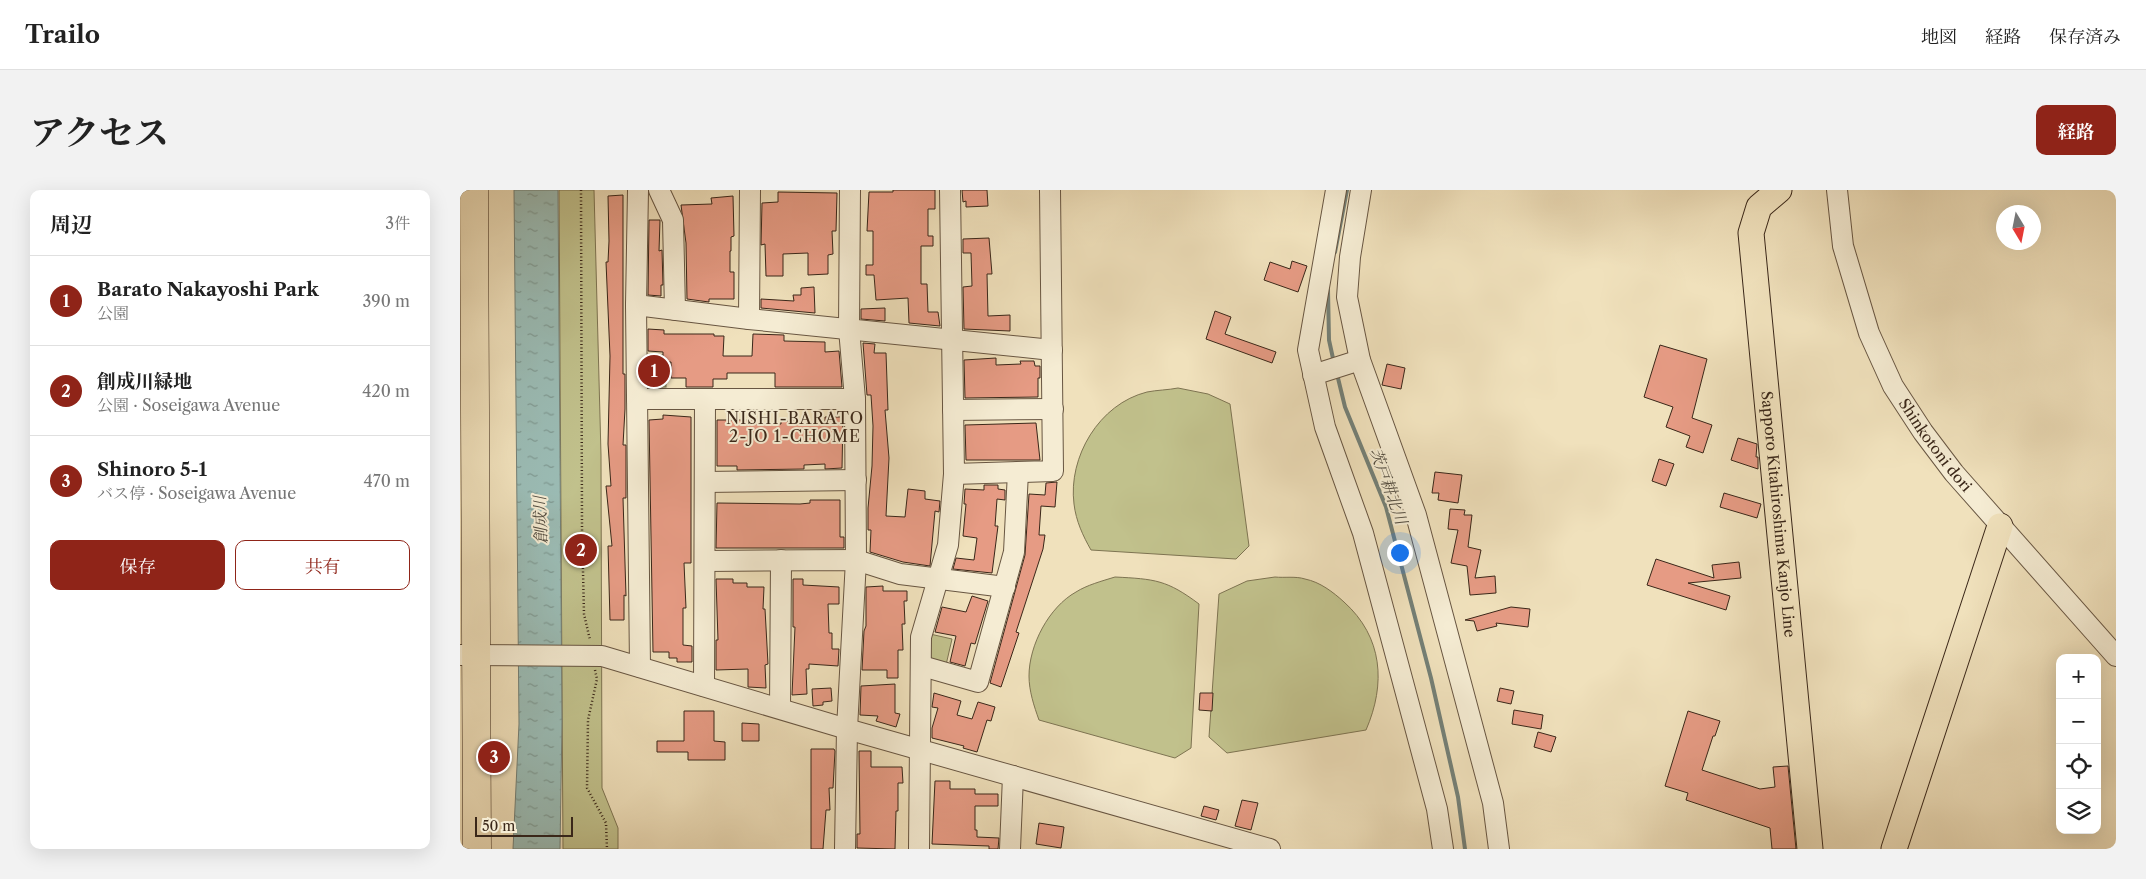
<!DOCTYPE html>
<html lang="ja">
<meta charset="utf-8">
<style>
body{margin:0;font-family:"Libre Caslon Text","Noto Serif JP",serif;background:#f2f2f2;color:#222}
.controls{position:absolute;right:15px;bottom:15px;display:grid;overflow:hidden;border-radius:10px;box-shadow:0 5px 20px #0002}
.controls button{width:45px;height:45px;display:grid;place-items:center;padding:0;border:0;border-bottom:1px solid #e0e0e0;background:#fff;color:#222;font:25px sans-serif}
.compass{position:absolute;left:1536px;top:15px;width:45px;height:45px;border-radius:50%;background:#fff;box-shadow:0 5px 20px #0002;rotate:170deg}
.scale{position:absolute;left:15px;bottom:12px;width:98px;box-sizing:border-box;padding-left:5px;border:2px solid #3a2719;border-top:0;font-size:14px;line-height:18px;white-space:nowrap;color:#3a2719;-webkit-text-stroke:4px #f5ecd3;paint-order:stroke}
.you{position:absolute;left:939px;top:362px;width:18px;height:18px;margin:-12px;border:4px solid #fff;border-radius:50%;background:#1a73e8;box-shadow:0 0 0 8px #1a73e833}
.badge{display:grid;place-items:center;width:32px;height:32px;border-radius:50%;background:#8f2418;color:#fff;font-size:16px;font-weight:700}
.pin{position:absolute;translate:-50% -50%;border:2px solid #fff;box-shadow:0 1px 5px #0006}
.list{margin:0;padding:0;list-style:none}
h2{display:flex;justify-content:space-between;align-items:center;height:65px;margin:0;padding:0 20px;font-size:21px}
h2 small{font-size:16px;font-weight:400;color:#767676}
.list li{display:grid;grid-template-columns:32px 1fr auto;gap:15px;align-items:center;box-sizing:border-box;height:90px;padding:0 20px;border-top:1px solid #e0e0e0}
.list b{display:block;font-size:19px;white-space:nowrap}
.list p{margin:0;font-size:16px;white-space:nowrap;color:#767676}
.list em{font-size:16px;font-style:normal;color:#767676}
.actions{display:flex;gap:10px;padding:15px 20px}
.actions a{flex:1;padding:11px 0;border:1px solid #8f2418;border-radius:10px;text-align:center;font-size:18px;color:#8f2418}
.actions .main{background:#8f2418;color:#fff}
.icon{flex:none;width:28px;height:28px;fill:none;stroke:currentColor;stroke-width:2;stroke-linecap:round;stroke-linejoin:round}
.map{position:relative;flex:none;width:1656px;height:659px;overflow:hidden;border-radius:10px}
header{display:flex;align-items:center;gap:30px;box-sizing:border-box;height:70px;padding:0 25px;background:#fff;border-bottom:1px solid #e0e0e0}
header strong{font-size:24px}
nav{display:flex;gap:28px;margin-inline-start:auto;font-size:18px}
.intro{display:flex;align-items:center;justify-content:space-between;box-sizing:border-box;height:120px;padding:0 30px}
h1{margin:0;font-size:35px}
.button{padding:12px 22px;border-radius:10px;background:#8f2418;color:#fff;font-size:18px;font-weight:700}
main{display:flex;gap:30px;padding:0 30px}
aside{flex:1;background:#fff;border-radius:10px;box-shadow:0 5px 20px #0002}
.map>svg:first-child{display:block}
</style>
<header>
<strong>Trailo</strong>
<nav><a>地図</a><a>経路</a><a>保存済み</a></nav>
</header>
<div class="intro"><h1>アクセス</h1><a class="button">経路</a></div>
<main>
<aside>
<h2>周辺<small>3件</small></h2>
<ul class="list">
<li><span class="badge">1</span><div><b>Barato Nakayoshi Park</b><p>公園</p></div><em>390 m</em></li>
<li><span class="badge">2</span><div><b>創成川緑地</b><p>公園 · Soseigawa Avenue</p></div><em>420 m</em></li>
<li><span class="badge">3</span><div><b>Shinoro 5-1</b><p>バス停 · Soseigawa Avenue</p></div><em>470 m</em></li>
</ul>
<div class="actions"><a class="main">保存</a><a>共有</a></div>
</aside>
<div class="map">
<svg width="1656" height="659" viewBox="0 0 1656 659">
<defs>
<pattern id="water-ripples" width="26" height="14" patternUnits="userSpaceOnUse" patternTransform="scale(1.25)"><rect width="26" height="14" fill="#9bbcb5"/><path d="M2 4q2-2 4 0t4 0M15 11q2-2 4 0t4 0" fill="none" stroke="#7f9992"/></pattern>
</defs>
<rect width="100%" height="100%" fill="#f0e1bc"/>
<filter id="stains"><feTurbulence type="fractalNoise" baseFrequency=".004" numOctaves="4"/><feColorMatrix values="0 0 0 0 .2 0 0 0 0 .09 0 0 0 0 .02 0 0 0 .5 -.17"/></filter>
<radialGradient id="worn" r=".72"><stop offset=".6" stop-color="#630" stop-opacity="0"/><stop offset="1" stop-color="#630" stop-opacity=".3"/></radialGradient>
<g fill="#c1c18c" stroke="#7e7452">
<path d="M99,0H134L141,265L142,598L158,638V659H103Z"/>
<rect x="182" y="165" width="24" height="32"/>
<path d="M718,198L748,204L770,214L789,356L776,369L631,360C623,346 616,331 614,314C608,267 639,214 687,202C697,200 708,200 718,198Z"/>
<path d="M655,387C695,389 707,390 739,414L731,558L715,568L579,530C574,516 569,501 569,486C569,455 589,417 616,402C627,395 642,391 655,387Z"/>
<path d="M815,387C824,388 836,386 845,389C860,392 873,402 884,412C923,447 926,494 906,540L767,563L749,547L759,404L787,391Z"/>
<path d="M470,444L492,449L486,475L470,469Z"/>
</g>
<path fill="url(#water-ripples)" stroke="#748077" d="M54,0H98L102,532L100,659H53L59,534Z"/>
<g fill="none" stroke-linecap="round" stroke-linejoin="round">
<g stroke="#748077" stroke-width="4">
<path d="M875,62L887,0"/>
<path d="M868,100L869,150L874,173"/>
<path d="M877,184L885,217L926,317L971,488L998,607L1005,659"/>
</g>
</g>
<g fill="#e69b84" stroke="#3a2719">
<path d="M433,0H475V19H468V46H473V56H461V94H467L468,122H478L480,136L449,133L448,108L416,110L414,85H406V75H413V41H407L409,2H433Z"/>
<path d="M502,0H527L528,16L506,17V11L503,12Z"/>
<path d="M318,2L377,3L376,41H372L373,64L368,65V84L348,85V63L323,64V86H306L305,54L301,55L302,13L318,12Z"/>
<path d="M163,5V184H165V219L163,255H166V308H163L166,406L164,405V430H150L148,356H152L146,296H151L148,254L150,166L146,72H148L149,51L148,6Z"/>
<path d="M273,6L274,46L271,47V61H270V82H274V109H249V112L227,109L226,53L221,15L252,14L251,8Z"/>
<path d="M189,30H200L199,61L202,60L203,95H201V106L188,105Z"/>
<path d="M529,48L532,84H527L528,126L550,125V141L504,139L503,97L512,96L511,63H503V49Z"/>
<path d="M832,71L847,76L838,102L804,90L810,72L830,79Z"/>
<path d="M354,97L355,123L301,118V109L334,111L333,105H341V98Z"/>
<path d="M425,118V131L401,129V119Z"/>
<path d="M755,121L771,127L765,144L816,162L812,173L746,149Z"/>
<path d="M188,139L204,140V144H254V146H264L263,166H292L293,144L324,145V151L365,152V162L379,161L382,197H315V183H267V189H253V197H226V188H211V172H203V162L188,161Z"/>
<path d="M403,153L415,154L414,163H426L428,220H425L429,268L426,326L445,327L448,299L465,301V309L480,311L479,322L475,321L470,376L443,372L410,362L411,340H408V318L412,276L413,236L411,205H407Z"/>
<path d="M1200,155L1247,169L1232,228L1252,235L1243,263L1226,257L1230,246L1206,237L1213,217L1184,207Z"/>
<path d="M536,168V175L561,174L560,171H574L575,176H580V188H578V207L505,208L504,170Z"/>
<path d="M927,174L945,178L941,199L922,195Z"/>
<path d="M203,225L231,227V373H224L226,418H223V455L232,456V472H217V468H209V462H193L189,230L203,229Z"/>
<path d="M365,227H383L382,278L365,279V274L344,275V279L277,280V276H257V230H294V234H321V231H335V234H365Z"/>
<path d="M576,233L580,270H506L505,235Z"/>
<path d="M1278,248L1297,254L1296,267H1298V279L1271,270Z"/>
<path d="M1199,269L1214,274L1206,296L1192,291Z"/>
<path d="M975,282L1002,285L998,313L978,310L979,303H972Z"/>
<path d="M597,292L595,317L581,316L579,345H585L583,359L556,442L559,443L541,497L530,493L565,365L569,304L585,305L586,293Z"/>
<path d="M524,295H538V299L545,300V310L537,309L535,336H538L532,383L493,379L496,368L514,370L517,348L503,346L506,314H504L505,299L524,300Z"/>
<path d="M1264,303L1301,314L1297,328L1260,317Z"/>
<path d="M350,310H380V347H384V358H256L257,313L340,314L350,313Z"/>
<path d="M990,319L1005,320L1004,325H1012L1008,357L1021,360L1015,388L1035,386L1036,403L1010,405L1007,376L991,373L998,340L988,339Z"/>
<path d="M1196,369L1254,388L1252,375L1279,372L1281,388L1228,393L1270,406L1266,420L1187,395Z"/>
<path d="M256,389H273V393H287V397H304L303,419H305L308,474L305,475L306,498L288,497V479L256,480V450H258Z"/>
<path d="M333,389H343V395L379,397V414H368L369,443H372V459H379L378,476L349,474V479H346L347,504L332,505L335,437H333Z"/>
<path d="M423,396V401H447V411H444L445,434H442L443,460H438V488H427V480H402L404,441L406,436V397Z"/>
<path d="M512,406L528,411L515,454L511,453L505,476L490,472L496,446L475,442L482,417L506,422Z"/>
<path d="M1051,417L1070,419L1068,437L1036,433L1037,436L1017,441L1014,431L1005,430Z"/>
<path d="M435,494V523L440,524L436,537L416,531L418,526L400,525L401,496Z"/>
<path d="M371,498L372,511L363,512V515L353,516L352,499Z"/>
<path d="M1040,498L1054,501L1051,514L1037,511Z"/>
<path d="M474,503L501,511L497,525L512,529L518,512L535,517L531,531L527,530L517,562L503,558L504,556L472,548V538L478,518L472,517Z"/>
<path d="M740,503H753L752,521L739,520Z"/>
<path d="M1054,520L1083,525L1081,539L1052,534Z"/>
<path d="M224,521H254V551L265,552V570H228V562H197V551H224Z"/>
<path d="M1228,521L1260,531L1255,546H1253L1242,580L1300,599L1315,597L1313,577L1328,576L1336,659H1312L1310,638L1226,610L1228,603L1205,596Z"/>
<path d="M282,533L299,534V551H282Z"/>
<path d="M1078,542L1096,547L1091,562L1074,557Z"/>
<path d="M351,559H374L375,561L373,598H369L370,620H366L363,659H351Z"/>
<path d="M399,561H411V577H442L443,593H438V621H436L435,659L397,658V644H400Z"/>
<path d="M475,591H490V599H515V604H538V616H515V640H517V647L539,648L538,659H529V656L472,654Z"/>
<path d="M782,610L798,613L791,640L775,636Z"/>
<path d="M744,616L759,620L756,630L741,626Z"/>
<path d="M579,633L604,637L601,658L576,654Z"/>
</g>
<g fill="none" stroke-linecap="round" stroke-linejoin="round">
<g stroke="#685642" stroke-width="22">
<g id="minor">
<path d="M178,0L176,115L180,477"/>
<path d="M199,0L213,30L215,120"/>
<path d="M490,0L494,284L593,281L590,0"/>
<path d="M876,0L848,160L865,237L903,343L977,619L983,659"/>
<path d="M901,0L890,67L887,107L900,170L956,325L1033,613L1039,659"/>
<path id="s1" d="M1377,0L1383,56L1409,143L1433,196L1463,242L1494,283L1656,466"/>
<path d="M176,115L289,129L592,160"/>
<path d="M289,129L290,0"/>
<path d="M853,185L900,170"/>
<path d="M177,209H395"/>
<path d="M493,220L593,219"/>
<path d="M245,292L396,290"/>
<path d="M245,371L396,370L440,384L545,397"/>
<path d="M0,465L142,466L387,539L810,659"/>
<path d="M462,476L518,492L554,362L558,282"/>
<path d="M244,496L245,211"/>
<path d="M320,518L321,370"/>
<path d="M385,659L387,539L396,370L395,209L389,139L390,0"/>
<path d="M459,659L461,447L488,355L494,284"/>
<path d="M550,659L553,586"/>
</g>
</g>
<g stroke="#3a2719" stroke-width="27">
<g id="major">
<path id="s2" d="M1319,0L1299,17L1291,43L1350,659"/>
<path d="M1434,659L1540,336"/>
</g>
</g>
<g stroke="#3a2719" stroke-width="29">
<path id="highway" d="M14,0L17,659"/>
</g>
<g stroke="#3a2719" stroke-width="2.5" stroke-dasharray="1 2.5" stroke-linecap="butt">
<path d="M121,0L122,338L124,424L130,450"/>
<path d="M135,480L137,489L128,530L127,598L146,633L147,659"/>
</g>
<use href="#minor" stroke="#f5ecd3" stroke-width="20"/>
<use href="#major" stroke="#f0e1bc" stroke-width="25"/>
<use href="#highway" stroke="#f0e1bc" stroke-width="28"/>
</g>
<g text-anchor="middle" stroke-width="4" stroke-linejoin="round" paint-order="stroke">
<g font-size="15" fill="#3a2719" stroke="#f5ecd3">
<text dy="5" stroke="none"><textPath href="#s1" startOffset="278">Shinkotoni dori</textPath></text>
<text dy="5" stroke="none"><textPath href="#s2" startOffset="336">Sapporo Kitahiroshima Kanjo Line</textPath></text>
</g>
<g font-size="16" letter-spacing="1" fill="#3a2719" stroke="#f5ecd3">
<text x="335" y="234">NISHI-BARATO<tspan x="335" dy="18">2-JO 1-CHOME</tspan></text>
</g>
<g font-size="16" font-style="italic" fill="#524c40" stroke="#f5ecd3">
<text transform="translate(929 296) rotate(70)" y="6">茨戸耕北川</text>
<text transform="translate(80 330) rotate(-92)" y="6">創成川</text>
</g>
</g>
<rect width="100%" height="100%" filter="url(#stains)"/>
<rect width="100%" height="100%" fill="url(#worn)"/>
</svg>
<div class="controls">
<button>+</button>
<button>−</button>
<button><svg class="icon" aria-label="locate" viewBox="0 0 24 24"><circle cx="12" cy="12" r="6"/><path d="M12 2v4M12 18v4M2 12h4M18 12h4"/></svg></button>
<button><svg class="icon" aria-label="layers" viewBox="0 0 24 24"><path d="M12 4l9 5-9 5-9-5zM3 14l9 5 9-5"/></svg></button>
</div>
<svg class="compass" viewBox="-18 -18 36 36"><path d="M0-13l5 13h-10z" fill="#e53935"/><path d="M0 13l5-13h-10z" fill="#767676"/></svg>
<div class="scale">50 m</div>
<div class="you"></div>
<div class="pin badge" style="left:194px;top:181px">1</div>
<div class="pin badge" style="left:121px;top:360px">2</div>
<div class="pin badge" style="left:34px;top:567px">3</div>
</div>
</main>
